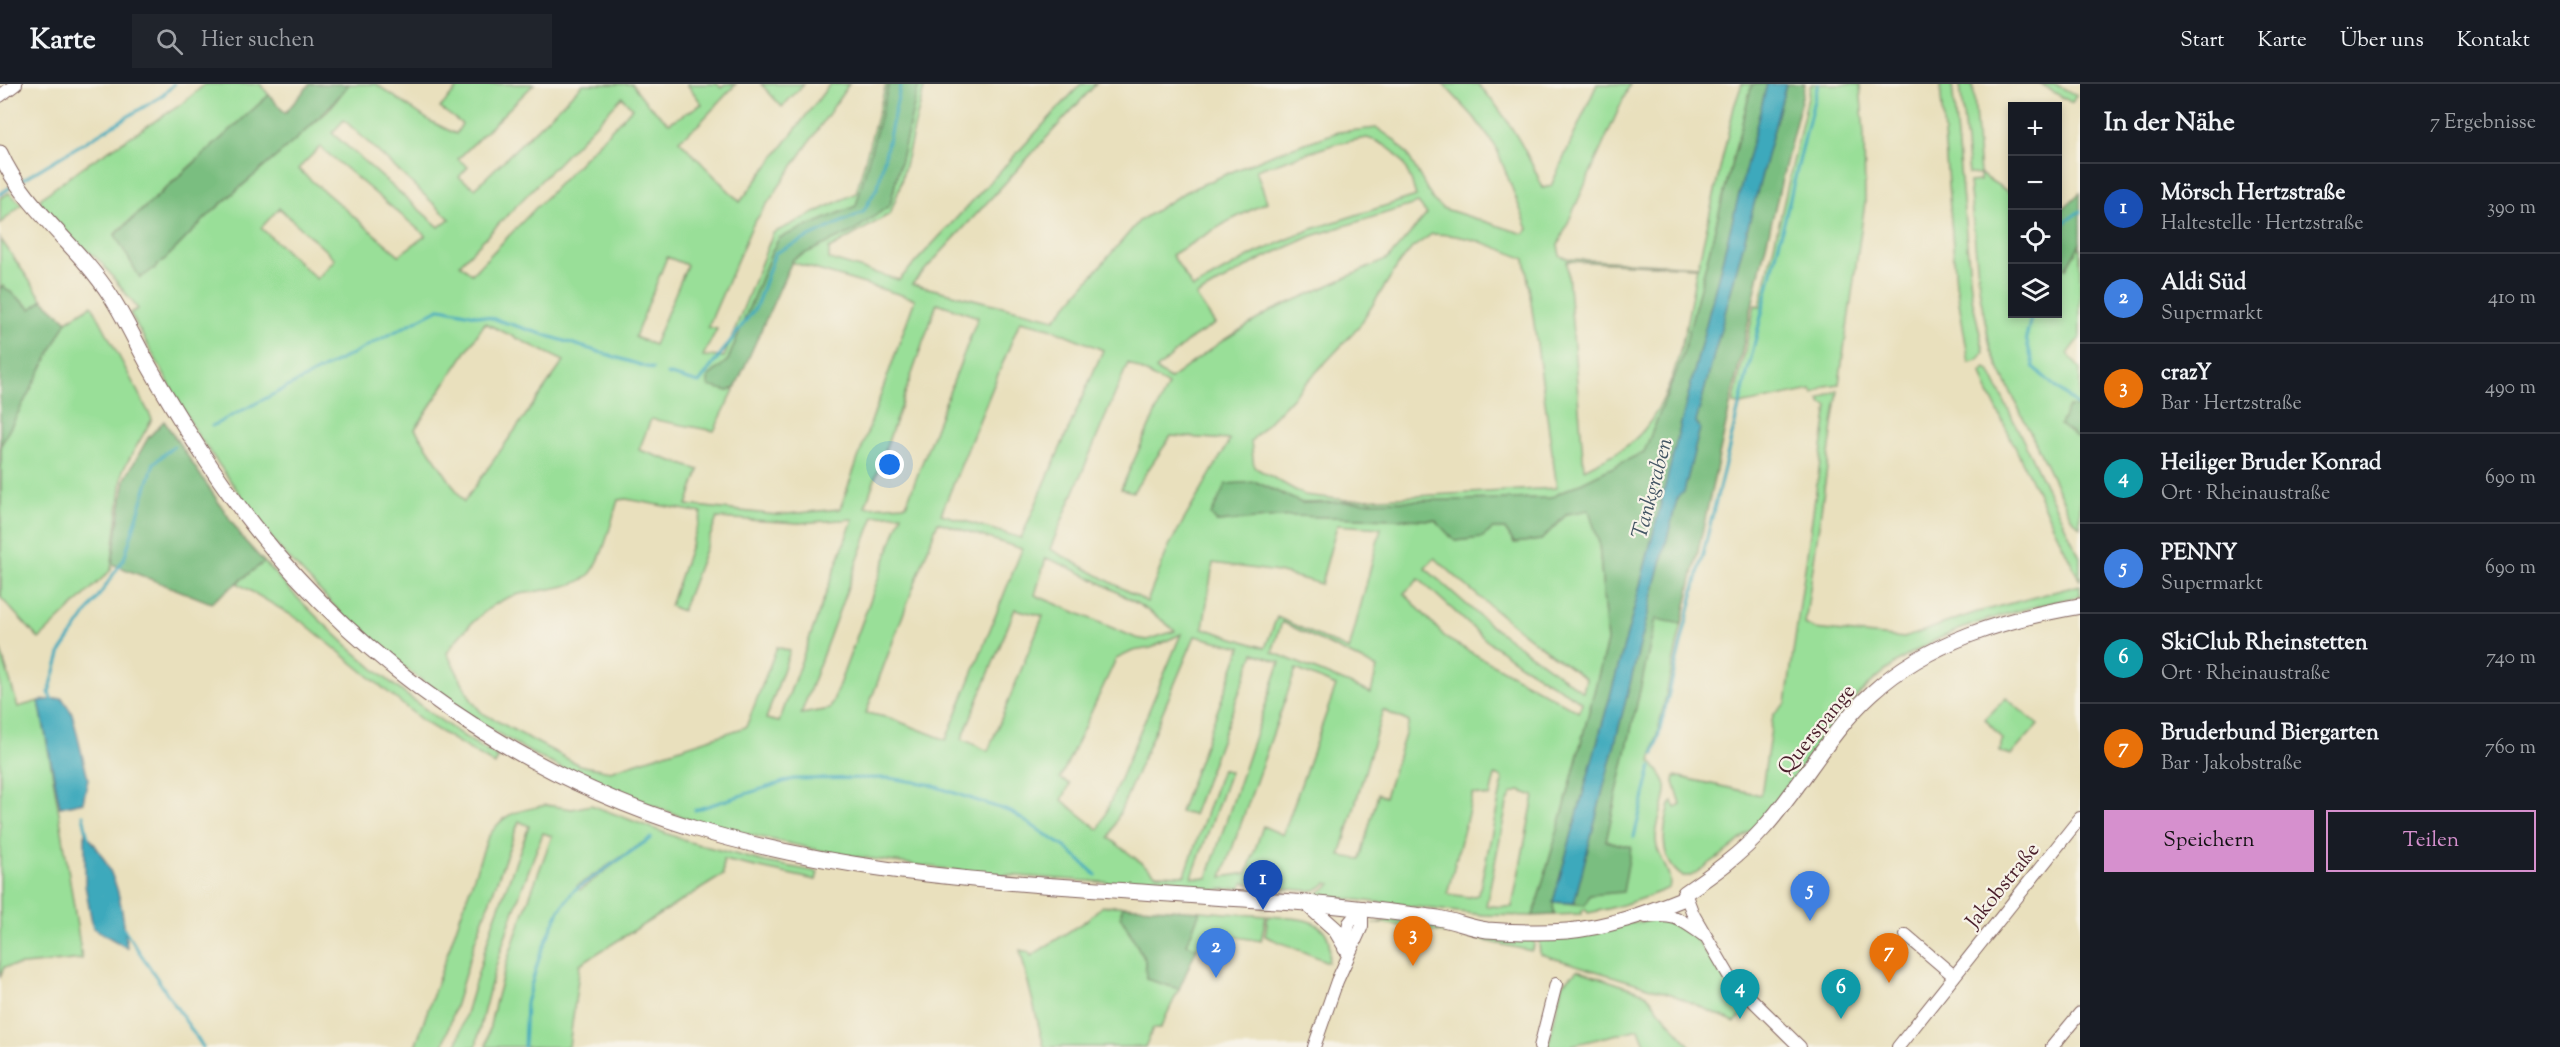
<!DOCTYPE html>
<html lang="de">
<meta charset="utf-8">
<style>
body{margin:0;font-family:"Sorts Mill Goudy",serif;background:#20242c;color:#f1f3f6}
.controls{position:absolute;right:18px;top:18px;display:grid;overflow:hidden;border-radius:0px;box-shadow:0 3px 9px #0003}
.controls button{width:54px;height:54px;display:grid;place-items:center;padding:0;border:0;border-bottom:2px solid #363941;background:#171b24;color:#f1f3f6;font:30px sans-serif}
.you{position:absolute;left:890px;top:381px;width:21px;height:21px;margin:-15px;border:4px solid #fff;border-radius:50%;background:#1a73e8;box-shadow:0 0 0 9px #1a73e833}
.badge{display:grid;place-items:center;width:39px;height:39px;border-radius:50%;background:#d690ce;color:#fff;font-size:20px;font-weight:700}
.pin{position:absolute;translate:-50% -50px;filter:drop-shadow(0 2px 3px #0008)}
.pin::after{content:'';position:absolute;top:32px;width:21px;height:18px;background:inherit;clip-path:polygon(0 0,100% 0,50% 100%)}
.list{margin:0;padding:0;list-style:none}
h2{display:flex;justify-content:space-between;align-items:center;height:78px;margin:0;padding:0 24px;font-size:26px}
h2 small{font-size:20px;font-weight:400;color:#9ea1a6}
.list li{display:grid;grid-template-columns:39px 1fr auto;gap:18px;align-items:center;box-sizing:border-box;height:90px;padding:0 24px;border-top:2px solid #363941}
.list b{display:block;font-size:22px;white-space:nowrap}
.list p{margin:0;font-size:20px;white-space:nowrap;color:#9ea1a6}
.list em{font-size:20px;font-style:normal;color:#9ea1a6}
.actions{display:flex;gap:12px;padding:18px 24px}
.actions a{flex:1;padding:14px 0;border:2px solid #d690ce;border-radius:0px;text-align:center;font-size:21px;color:#d690ce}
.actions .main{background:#d690ce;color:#111}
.icon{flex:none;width:33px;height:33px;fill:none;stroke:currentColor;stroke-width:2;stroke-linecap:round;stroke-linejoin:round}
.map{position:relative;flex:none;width:2080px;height:963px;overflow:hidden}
header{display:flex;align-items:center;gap:36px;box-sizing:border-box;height:84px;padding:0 30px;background:#171b24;border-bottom:2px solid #363941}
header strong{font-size:28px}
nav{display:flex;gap:33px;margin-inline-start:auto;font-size:21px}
.search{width:420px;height:54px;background:#20242c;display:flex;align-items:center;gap:15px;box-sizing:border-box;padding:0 21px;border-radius:0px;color:#9ea1a6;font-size:22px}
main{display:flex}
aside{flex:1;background:#171b24}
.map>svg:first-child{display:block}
</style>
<header>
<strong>Karte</strong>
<div class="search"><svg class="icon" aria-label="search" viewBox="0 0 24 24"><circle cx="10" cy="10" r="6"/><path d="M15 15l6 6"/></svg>Hier suchen</div>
<nav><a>Start</a><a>Karte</a><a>Über uns</a><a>Kontakt</a></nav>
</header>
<main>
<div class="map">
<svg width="2080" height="963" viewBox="0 0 2080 963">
<rect width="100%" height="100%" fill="#f7f3e8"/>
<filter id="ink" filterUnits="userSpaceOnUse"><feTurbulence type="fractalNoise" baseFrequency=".0167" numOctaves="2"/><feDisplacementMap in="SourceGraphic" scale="12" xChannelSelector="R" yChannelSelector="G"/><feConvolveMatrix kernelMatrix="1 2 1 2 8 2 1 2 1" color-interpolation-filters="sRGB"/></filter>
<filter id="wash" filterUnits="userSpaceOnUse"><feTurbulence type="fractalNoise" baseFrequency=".008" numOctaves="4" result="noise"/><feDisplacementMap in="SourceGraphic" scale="24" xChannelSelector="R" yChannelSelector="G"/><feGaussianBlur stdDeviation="1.35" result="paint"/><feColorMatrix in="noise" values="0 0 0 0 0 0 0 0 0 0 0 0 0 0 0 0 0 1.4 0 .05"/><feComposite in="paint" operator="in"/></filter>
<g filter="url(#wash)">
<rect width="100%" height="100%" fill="#e9e0bd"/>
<g fill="#99df98" stroke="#727f62" stroke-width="1.5" fill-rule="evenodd">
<path d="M205,0H260L269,11L115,150L154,185L211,129L328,27L349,0H376L430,37L456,50L462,40L440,24L461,0H534L458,75L468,83L459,93L475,104L583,0H632L646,18L669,39L702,20L687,0H717L721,4L725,0H736L698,41L679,56L740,118L830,0H849L752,142L708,243L717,245L703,272L724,273L773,149L856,109L886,0H889L856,122L779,154L771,169L728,276L708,293L728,307L735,304L714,347L651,335L639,366L699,386L687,421L777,431L840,425L915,215L791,178L793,175L890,121L919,0H925L899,106L890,130L829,165V175L899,196L1081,0H1096L912,200L1055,235L1139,137L1185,108L1273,70L1338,48L1377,44L1393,55L1408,71L1433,116L1442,124L1524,150L1528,145L1496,63L1473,32L1443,0H1478C1506,30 1527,67 1543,104L1551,102L1597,0H1630L1558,161L1560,172L1570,175L1698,182L1734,23L1742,0H1752L1682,274L1644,368L1550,414L1302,419L1256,398L1217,438L1292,432L1435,436L1455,457L1481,454L1493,445H1505L1514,459L1541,456L1567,430L1589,425L1599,459L1607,558L1565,721L1533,832L1483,831L1316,811L1331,800L1327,799C1323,801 1319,805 1315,806C1309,809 1255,800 1243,799L1241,804L1213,806L975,789L836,770L701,740L587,697L531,669L470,633L362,551L277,462L197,350L130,229L138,225L101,178L72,154L40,119L41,114L84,82L182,20ZM622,13L632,24L472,190L460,180ZM344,36L450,135H449L439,143L332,49ZM1367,54C1398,62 1408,83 1416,112L1309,146L1254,170L1193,204L1172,171L1227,138L1267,118L1256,86L1335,60ZM320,63L425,151V152L399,171L298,85ZM1418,119L1427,130L1388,175L1271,227L1222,257L1170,295L1156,286L1188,257L1215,240L1196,212L1261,175L1312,152ZM279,124L335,175L317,195L261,144ZM1432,150C1466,150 1494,162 1525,175L1557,404L1347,416L1304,411L1254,383L1251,357L1358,244L1398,181L1412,164ZM667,173L687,181L654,261L635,253ZM1567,177L1697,183C1686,240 1676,328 1625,363C1612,372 1597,378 1584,385ZM937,219L978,233L906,421L865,423ZM1020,237L1050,244L1103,266L1021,454L941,430ZM485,239L564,277L464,418L415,345ZM1128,279L1168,301L1121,405L1133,408L1171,352L1230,356L1169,462L1147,518L1050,465ZM626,415L702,429L670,522L682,527L717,434L799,439L853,435L779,638L766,635L790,567L777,563L746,643L610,687L579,681L482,629L472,617L447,569C460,548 491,517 516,511C534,507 573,504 587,493C602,481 612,435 618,416ZM902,430L830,625L801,630L874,432ZM938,438L1022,465L946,656L890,634L866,629ZM1337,441L1381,444L1349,566L1277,533L1265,564L1203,544L1213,479L1278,488L1321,500ZM1046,474C1080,486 1149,523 1175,547L1147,556L1136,554L1035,511ZM1435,474C1484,519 1531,557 1586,595L1583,608L1491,542L1425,484ZM1419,495L1486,556L1521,581L1582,618L1579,628L1447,555L1404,509ZM1015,525L1043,532L988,667L962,655ZM1282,538L1377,584L1371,609L1272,568ZM1181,550L1099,745H1098L1062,716L1070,700L1060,695L1116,575L1133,567L1151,564ZM1195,552L1241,563L1180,728L1193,731L1254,569L1280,578L1207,794L1192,793L1230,688L1222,685L1185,791L1156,790L1109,754ZM1296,585L1336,602L1283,751L1263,742L1247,789L1222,793ZM1383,626L1409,638L1385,713L1378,710L1360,775L1340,772ZM1495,691L1501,693L1503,697L1480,804L1477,811L1469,813L1447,810L1473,710L1490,713ZM1520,707L1534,712L1512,823L1486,822L1507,720L1512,709Z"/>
<path d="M761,0H804L782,23Z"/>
<path d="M1811,0H1860L1864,51L1865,118L1839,300L1825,302L1814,310L1811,306L1740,321L1733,320L1755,221L1760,222Z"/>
<path d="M1940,0H1952L1972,214L1984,268C1980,275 1978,277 1969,278L1956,200Z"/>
<path d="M1960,0H1973L1980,90L2012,110V230H2058V181L2066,185L2080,160V254L2068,270L2080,285V324L2068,323L2060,341L2080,356V443L2071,433L1991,267L1980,211L1969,98L1980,97V91L1969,90Z"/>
<path d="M2040,0H2055L2076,11L2072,19Z"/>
<path d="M9,109L22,120L0,140V114Z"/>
<path d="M0,154L43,216L32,225L3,202L0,204Z"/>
<path d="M92,221L152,335L123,386L111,486L39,555L1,514V361L67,237Z"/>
<path d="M1986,284L1989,286L2080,473V497L1986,303L1981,289Z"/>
<path d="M1838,306L1805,540L1814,545L1904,554L1974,529L2080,501V512C1993,532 1912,550 1850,620C1816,657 1792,701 1758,738C1739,760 1715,776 1691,792H1682C1658,775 1663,745 1670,721L1673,718L1676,724L1681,721L1674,698L1675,692L1761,711L1773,631L1786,619L1828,322L1822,320L1819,316Z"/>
<path d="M264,478C333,555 409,620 498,674L495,681L424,638L303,538L237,499Z"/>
<path d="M1656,534L1682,540L1651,678C1656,684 1665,694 1666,702C1668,719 1652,741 1657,763C1660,776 1673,790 1669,804C1643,815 1616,824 1588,829L1586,825L1582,826V830L1554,831L1553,818L1585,821L1590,811L1631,763L1606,757Z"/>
<path d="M0,564L18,623L39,617C56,703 69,789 82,875L4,883L0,894Z"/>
<path d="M2006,614L2038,641L2011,671L2000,668L2002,655L1985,635Z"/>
<path d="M546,721L572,725L591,721L689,758L765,778L818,788L816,796L723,776V791L580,880L569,963H486C498,890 527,821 552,752L543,749C516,818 490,890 476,963H456L493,839L529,742L519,737L475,857L443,963H415L487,755C504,727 516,728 546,721ZM644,758L580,806L577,803V802Z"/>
<path d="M1102,822H1122L1121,833L1145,876L1146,895L1179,905L1160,945H1153L1145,963H1044L1020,866L1029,868L1031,872L1087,836Z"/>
<path d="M1200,827L1266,832L1261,857L1207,848L1197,864L1186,861Z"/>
<path d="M1268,832C1300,835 1338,833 1328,878L1265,852Z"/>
<path d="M1391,835L1487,848L1533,850L1534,862L1531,867L1463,852L1383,839L1373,840Z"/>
<path d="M1656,836L1682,841L1693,851L1725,896L1750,923L1735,938L1671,910L1540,870L1538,850Z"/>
<path d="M1577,886L1645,909L1691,963H1646L1639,945L1572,961V963H1548L1562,901Z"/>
</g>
<g fill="#7abe80" stroke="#626e56" stroke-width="1.5">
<path d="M310,0H349C310,50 257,86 211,129C187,151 167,178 140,194L115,151L269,11L285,29Z"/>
<path d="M889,0H919L890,121L854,147L793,175L735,304L728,307L708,302V293L728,276L771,169L779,154L856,122Z"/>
<path d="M1752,0H1767L1632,533L1553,818L1554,831L1533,832L1565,721L1607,558L1599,459L1589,426L1567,430L1541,456L1514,459L1505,445H1493L1481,454L1455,457L1435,436L1292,432L1217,438L1211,431L1226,400L1256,398L1302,419L1550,414L1644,368L1682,274Z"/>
<path d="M1786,0H1805L1759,190L1682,540L1656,535L1606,757L1631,763L1623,808L1590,811L1585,821L1574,819L1678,412L1684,408L1700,344L1696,338Z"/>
<path d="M2080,109V160L2065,185L2058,181V129Z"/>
<path d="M3,202L31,225L43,216L67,237L1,361L0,514V204Z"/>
<path d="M2068,323L2080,324V356L2060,341Z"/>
<path d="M164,337L244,456L264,478L211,519L112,480L125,395L148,354Z"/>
<path d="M1122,822L1200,827L1187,860L1197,864L1179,905L1146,895L1145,876L1121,832Z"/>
</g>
<g fill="#3ca9bc" stroke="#436474" stroke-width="1.5">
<path d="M1767,0H1786L1696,338L1700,344L1684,408L1678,412L1574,819L1553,818L1632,533Z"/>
<path d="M62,614L72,629L88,695L83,718L60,723L39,617Z"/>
<path d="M85,748C118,788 121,814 127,864L93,844L85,801Z"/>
</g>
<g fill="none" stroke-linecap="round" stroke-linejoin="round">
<g stroke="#3ca9bc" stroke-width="3">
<path d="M22,96L162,12L174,0"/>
<path d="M0,110L14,101"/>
<path d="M2058,143L2080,127"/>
<path d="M2032,230L2026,254L2034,284L2080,324"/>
<path d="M667,290L699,299L756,223L775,169L863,128L878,102L901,0"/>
<path d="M212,342L441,224L491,234L653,285"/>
<path d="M52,617L49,608L61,567L124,475L154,379L174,362"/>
<path d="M1654,670L1818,0"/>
<path d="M695,726L793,695L889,694L928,700L1011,728L1065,763L1096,791"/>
<path d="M83,731L88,754"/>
<path d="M1634,753L1651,683"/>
<path d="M124,845L203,963"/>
<path d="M524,963L526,919L540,871L559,827L573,807L651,754"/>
</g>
</g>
</g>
<g filter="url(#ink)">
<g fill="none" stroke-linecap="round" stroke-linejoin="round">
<g stroke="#82635e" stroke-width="14">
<g id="minor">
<path d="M0,12L16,0"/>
<path d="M1685,809L1693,830L1731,895L1800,963"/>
<path d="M1646,833C1675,829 1680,835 1703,851"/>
<path d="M1906,851L1954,892"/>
<path d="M1344,865L1349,839L1362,823"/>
<path d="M1314,963L1337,897L1362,842V823"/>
<path d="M1540,963L1556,900"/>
<path d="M1898,963L2080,734"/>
<path d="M2052,963L2080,929"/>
</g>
</g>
<g stroke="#82635e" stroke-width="17">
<g id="major">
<path d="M0,69C25,125 78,161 110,211C125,234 136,259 149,282C180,337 214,391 253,441C364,583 521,691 693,744C824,784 962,796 1098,805C1159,809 1219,814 1279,817C1332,820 1385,827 1438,834C1455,837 1470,844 1487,846C1513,848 1541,849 1567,847C1608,843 1645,830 1682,815L1685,809C1713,790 1741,770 1763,745C1802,702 1829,648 1872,609C1929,557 2005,535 2080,522"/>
<path d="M1306,819L1335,845L1344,860"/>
</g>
</g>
<use href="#minor" stroke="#fff" stroke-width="12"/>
<use href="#major" stroke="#fff" stroke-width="15"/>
</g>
</g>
<g text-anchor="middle" stroke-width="4.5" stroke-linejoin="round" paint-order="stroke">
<g font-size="21" fill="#4a1f2b" stroke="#f7f3e8">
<text transform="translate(1816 645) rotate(-51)" y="7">Querspange</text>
<text transform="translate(2002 801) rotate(-51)" y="7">Jakobstraße</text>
</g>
<g font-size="22" font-style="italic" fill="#445665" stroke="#f7f3e8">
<text transform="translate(1651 404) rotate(-75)" y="8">Tankgraben</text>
</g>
</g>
</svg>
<div class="controls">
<button>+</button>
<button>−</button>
<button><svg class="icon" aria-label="locate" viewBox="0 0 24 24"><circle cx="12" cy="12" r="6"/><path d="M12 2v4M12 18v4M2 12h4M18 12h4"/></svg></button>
<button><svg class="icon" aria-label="layers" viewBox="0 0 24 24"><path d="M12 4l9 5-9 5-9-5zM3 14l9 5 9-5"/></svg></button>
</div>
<div class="you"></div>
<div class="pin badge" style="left:1263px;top:826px;background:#1a4fb4">1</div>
<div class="pin badge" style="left:1216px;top:894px;background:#3f7fe0">2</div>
<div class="pin badge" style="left:1413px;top:882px;background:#e8710a">3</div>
<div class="pin badge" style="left:1740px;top:935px;background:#0f9aa8">4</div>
<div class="pin badge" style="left:1810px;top:837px;background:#3f7fe0">5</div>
<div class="pin badge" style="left:1841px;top:935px;background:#0f9aa8">6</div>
<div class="pin badge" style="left:1889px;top:899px;background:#e8710a">7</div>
</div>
<aside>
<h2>In der Nähe<small>7 Ergebnisse</small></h2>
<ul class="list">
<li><span class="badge" style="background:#1a4fb4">1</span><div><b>Mörsch Hertzstraße</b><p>Haltestelle · Hertzstraße</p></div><em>390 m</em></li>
<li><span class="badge" style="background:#3f7fe0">2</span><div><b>Aldi Süd</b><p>Supermarkt</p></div><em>410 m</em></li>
<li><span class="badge" style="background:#e8710a">3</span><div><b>crazY</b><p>Bar · Hertzstraße</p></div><em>490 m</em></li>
<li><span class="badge" style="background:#0f9aa8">4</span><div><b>Heiliger Bruder Konrad</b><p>Ort · Rheinaustraße</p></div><em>690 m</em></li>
<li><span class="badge" style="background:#3f7fe0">5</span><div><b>PENNY</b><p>Supermarkt</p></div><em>690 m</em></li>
<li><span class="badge" style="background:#0f9aa8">6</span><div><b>SkiClub Rheinstetten</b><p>Ort · Rheinaustraße</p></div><em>740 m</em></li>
<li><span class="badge" style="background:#e8710a">7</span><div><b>Bruderbund Biergarten</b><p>Bar · Jakobstraße</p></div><em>760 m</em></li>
</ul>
<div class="actions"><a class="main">Speichern</a><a>Teilen</a></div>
</aside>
</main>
